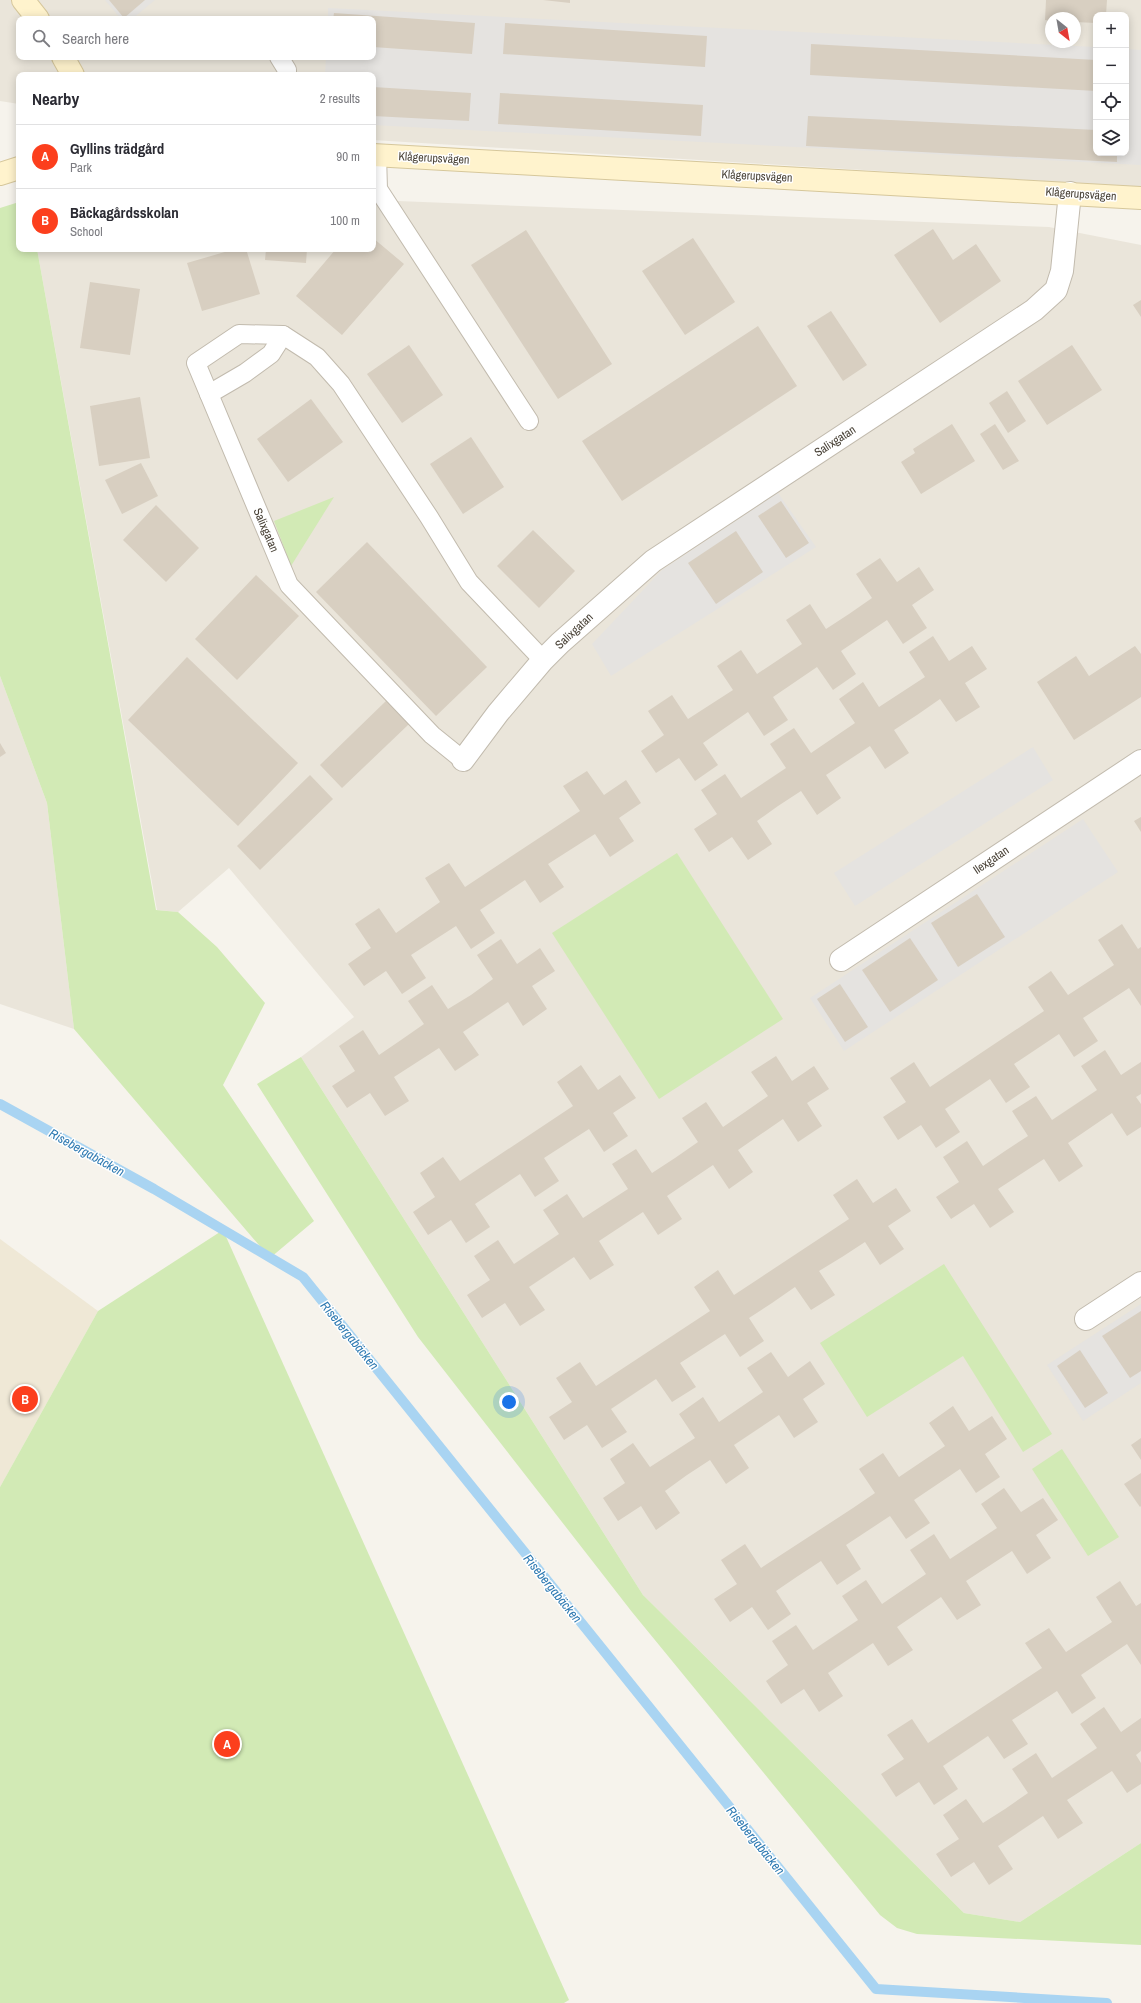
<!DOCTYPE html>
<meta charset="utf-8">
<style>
body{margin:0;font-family:"Archivo Narrow",sans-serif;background:#f7f7f7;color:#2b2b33}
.controls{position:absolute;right:12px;top:12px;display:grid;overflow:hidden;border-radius:8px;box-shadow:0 2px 10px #0003}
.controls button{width:36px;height:36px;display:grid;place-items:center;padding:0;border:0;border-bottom:1px solid #e1e1e2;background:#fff;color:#2b2b33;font:20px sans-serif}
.compass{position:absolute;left:1045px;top:12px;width:36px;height:36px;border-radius:50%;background:#fff;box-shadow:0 2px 10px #0003;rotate:149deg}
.you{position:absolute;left:509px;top:1402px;width:14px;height:14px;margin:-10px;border:3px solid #fff;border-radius:50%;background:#1a73e8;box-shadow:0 0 0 6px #1a73e833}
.badge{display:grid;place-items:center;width:26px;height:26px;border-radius:50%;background:#fc3f1d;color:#fff;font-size:13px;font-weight:700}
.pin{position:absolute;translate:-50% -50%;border:2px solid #fff;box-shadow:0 1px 4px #0006}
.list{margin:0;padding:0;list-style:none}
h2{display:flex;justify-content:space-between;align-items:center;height:52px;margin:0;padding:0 16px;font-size:17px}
h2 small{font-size:13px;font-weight:400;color:#7c7c81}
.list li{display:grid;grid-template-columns:26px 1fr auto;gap:12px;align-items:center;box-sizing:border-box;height:64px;padding:0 16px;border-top:1px solid #e1e1e2}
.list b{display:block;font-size:15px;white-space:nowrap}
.list p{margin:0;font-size:13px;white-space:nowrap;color:#7c7c81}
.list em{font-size:13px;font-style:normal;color:#7c7c81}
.icon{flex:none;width:22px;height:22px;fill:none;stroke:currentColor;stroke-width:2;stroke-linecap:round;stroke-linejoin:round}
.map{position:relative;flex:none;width:1141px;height:2003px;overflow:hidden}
.search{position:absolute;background:#fff;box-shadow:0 2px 10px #0003;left:16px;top:16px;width:360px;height:44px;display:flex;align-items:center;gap:10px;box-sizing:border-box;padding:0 14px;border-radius:8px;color:#7c7c81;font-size:15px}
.panel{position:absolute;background:#fff;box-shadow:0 2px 10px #0003;left:16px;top:72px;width:360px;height:180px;border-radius:8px}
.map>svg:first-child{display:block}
</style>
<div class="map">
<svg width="1141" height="2003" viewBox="0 0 1141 2003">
<rect width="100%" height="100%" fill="#f6f3ec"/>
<g fill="#eae5da" fill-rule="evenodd">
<path d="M0,0H1141V187L373,140V75H19V104L0,101ZM1096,15H1126V153H1096ZM1051,18H1075V42H1051ZM19,19H373V57H19Z"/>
<path d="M373,200L1049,227L1141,245V1843L1020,1922L964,1913L643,1595L301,1057L354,1017L229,868L178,912L157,910L37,249H373Z"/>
<path d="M0,676L47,803L74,1029L0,1004Z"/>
</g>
<path fill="#efe8d6" d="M0,1239L98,1311L0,1487Z"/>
<g fill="#d2eab5">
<path d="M19,202V249H37L156,910L178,912L217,947L265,1003L223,1085L314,1221L270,1258L74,1029L47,803L0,676V208Z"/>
<path d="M334,497L291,566L274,521Z"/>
<path d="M677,853L783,1019L659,1099L552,933Z"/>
<path d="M301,1057L643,1595L964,1913L1020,1922L1141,1843V1945L917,1934L897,1928L880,1915L632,1612L418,1337L257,1084Z"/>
<path d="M223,1230L569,2000L564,2003H0V1487L98,1311Z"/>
<path d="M944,1264L1052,1434L1023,1452L963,1356L867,1417L820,1343Z"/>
<path d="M1062,1449L1119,1537L1088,1556L1032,1469Z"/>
</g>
<g fill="#e5e3e0">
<path d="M105,0H155L132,19H121Z"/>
<path d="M328,8L1096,47V153H1126V49L1141,50V165L373,125V75H325L326,57H373V19H328Z"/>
<path d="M778,493L816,547L611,676L592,644L662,570Z"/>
<path d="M1033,747L1053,780L855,906L834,873Z"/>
<path d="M1083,819L1118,872L844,1051L810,998Z"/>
<path d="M1141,1304V1383L1083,1421L1047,1365Z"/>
</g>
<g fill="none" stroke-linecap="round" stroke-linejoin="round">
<path stroke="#a9d4f2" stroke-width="10" d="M0,1104L154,1189L303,1277L876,1989L1107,2003"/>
</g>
<g fill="#d8cfc1">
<path d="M109,0H145L124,18Z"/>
<path d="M543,0H570V3Z"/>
<path d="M1046,0H1107L1106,15H1096V23L1075,22V18H1051V21L1045,20Z"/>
<path d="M334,13L475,23L472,54L373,47V19H333Z"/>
<path d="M505,23L707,36L705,67L503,54Z"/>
<path d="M811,44L1096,60V91L810,75Z"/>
<path d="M373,87L471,93L469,121L373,116Z"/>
<path d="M500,93L703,105L701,136L498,124Z"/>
<path d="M808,116L1096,130V153H1117V162L806,146Z"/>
<path d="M933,229L953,260L976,244L1001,281L940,323L894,255Z"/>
<path d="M526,230L612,364L558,399L471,265Z"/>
<path d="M373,238L404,264L342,335L296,296L336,249H373Z"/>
<path d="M693,238L735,302L685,335L642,271Z"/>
<path d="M235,249H246L260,294L202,311L187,263Z"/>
<path d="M266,249H307L306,263L265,260Z"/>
<path d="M90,282L140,289L130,355L80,348Z"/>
<path d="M1141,300V317L1133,305Z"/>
<path d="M831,311L867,365L843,381L807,326Z"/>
<path d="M758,326L797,386L622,501L582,441Z"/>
<path d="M409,345L443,395L402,423L367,374Z"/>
<path d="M1072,345L1102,390L1047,425L1018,381Z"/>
<path d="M1007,391L1026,421L1008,433L989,403Z"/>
<path d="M140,397L150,458L99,466L90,406Z"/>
<path d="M311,399L343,442L288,482L257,439Z"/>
<path d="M952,424L975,461L921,494L901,462L915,453L913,449Z"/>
<path d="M995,424L1019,461L1003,470L980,434Z"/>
<path d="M471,437L504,487L463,514L430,464Z"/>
<path d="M141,463L158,496L122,514L105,480Z"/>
<path d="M781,501L809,543L786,558L758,516Z"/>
<path d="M156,505L199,548L166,582L123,540Z"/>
<path d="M533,530L575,571L539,608L497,566Z"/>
<path d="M736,531L763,572L716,604L688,563Z"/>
<path d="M367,542L487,667L436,716L316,592Z"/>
<path d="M880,558L897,582L919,567L934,590L912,605L927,628L903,644L887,620L841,651L856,674L833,690L817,667L773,697L788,720L764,736L748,712L703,743L718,765L695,781L679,758L656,773L641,751L664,735L648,711L672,695L688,719L733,690L717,666L741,650L757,674L802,644L786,620L810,604L826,629L849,614L872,598L856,574Z"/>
<path d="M256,575L299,616L237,680L195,639Z"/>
<path d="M933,636L949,661L972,646L987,669L965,683L980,707L956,722L940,699L917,715L894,730L909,753L885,769L870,746L826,775L841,798L817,815L801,791L778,806L757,821L772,844L748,860L732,837L709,852L694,829L717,814L701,790L725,774L741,798L786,768L770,744L794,728L811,753L855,723L839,699L863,682L879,707L925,677L909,652Z"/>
<path d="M1135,646L1141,654V697L1074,740L1037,682L1076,656L1089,676Z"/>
<path d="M187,657L298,763L238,826L128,720Z"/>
<path d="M387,700L409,724L342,788L320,765Z"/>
<path d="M0,743L6,753L0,757Z"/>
<path d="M587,771L604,795L626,780L641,803L619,818L634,841L610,857L595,834L548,864L564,887L540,903L525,880L480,910L495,933L471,949L456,926L411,955L426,978L402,994L386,971L364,986L348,964L371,948L355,924L379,908L396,933L440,902L425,878L449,863L465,887L580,811L563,786Z"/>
<path d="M310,775L333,799L260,870L237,846Z"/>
<path d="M1141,817V832L1134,821Z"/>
<path d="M977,894L1005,937L958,967L931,923Z"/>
<path d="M1122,924L1138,949L1141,947V1006L1129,988L1083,1018L1098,1041L1074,1057L1059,1034L1014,1064L1030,1087L1006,1103L990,1079L945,1109L960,1132L936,1148L921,1125L898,1140L883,1117L906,1102L890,1078L914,1062L930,1087L1044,1011L1028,987L1051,971L1068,995L1114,965L1098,940Z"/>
<path d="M910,938L938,980L890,1012L862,970Z"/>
<path d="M501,939L517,964L540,948L555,971L532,986L547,1009L523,1026L508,1002L463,1032L479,1055L455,1071L439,1048L394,1077L409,1101L385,1116L370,1093L347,1108L332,1086L355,1071L339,1046L363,1030L379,1055L401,1040L424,1024L408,1001L432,985L448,1009L471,995L493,979L477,955Z"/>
<path d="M840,984L868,1027L845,1042L817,999Z"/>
<path d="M1105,1050L1121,1075L1141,1062V1094L1136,1097L1141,1104V1127L1127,1136L1112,1113L1068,1143L1083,1166L1059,1182L1044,1159L998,1189L1014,1212L990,1228L974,1204L951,1219L936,1197L959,1182L943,1157L967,1141L983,1166L1005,1151L1028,1136L1012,1111L1036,1096L1052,1120L1097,1090L1081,1066Z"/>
<path d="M776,1056L792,1081L814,1066L829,1089L807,1103L822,1126L798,1142L783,1119L738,1150L753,1172L729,1189L713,1165L667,1196L682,1219L658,1235L643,1212L599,1241L614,1265L590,1280L574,1257L529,1287L545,1310L520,1326L505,1303L482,1318L467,1295L490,1280L474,1256L498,1240L514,1264L559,1234L543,1210L567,1194L583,1218L628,1189L612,1164L636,1149L652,1173L675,1158L698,1142L682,1118L706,1102L723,1127L745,1112L768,1096L751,1072Z"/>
<path d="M581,1065L598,1090L620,1075L636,1098L613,1113L628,1136L604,1152L589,1129L544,1158L559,1181L535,1197L520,1174L475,1204L490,1227L466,1243L451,1220L428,1235L413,1212L435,1197L420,1173L443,1157L460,1181L573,1106L557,1082Z"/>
<path d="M857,1179L873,1203L896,1188L911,1211L888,1226L904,1249L880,1265L865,1242L842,1257L819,1271L835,1295L811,1310L795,1287L772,1303L749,1318L764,1341L740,1357L725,1334L680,1363L696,1387L672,1402L656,1379L611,1409L627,1432L602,1448L587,1425L564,1440L549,1417L572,1402L556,1378L580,1362L596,1386L710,1311L694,1287L718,1270L734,1295L849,1219L833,1195Z"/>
<path d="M1141,1311V1371L1130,1378L1102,1336Z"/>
<path d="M1080,1350L1108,1393L1085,1408L1057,1366Z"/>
<path d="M771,1352L788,1377L810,1361L825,1384L803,1399L818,1422L794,1438L779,1415L734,1445L749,1468L726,1484L710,1460L687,1475L665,1491L680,1513L656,1530L641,1506L618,1521L603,1498L625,1483L610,1459L633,1443L650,1467L695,1438L679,1414L703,1397L719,1422L763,1392L747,1368Z"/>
<path d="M953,1406L969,1431L992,1416L1007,1439L985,1454L1000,1477L976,1493L960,1469L914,1500L930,1523L906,1539L890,1516L846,1545L861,1569L837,1585L821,1561L798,1576L776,1591L791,1614L768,1630L752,1607L730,1622L714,1599L737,1584L721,1560L745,1544L761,1568L853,1508L875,1493L859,1469L883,1453L899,1477L945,1446L929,1423Z"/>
<path d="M1141,1438V1460L1131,1445Z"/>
<path d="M1141,1473V1506L1140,1507L1124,1484Z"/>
<path d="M1004,1488L1021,1512L1043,1498L1058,1520L1036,1535L1051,1558L1027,1574L1012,1551L966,1581L981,1605L957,1620L941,1597L897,1627L913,1650L888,1666L873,1643L828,1673L843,1696L819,1712L804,1689L781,1704L766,1681L788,1665L772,1641L796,1625L813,1650L858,1620L842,1596L866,1580L882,1604L926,1574L910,1550L934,1534L950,1559L997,1528L981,1504Z"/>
<path d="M1120,1581L1136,1606L1141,1603V1665L1127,1644L1081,1675L1096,1698L1072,1714L1057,1691L1012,1720L1028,1744L1004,1759L988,1736L943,1766L958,1789L934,1805L919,1782L896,1797L881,1774L904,1759L887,1735L912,1719L928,1743L1042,1668L1025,1643L1049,1628L1066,1652L1112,1622L1096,1597Z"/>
<path d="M1104,1707L1121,1732L1141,1718V1751L1136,1755L1141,1763V1784L1127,1793L1112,1771L1067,1800L1083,1823L1058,1839L1043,1816L998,1846L1013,1869L989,1885L974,1862L951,1877L936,1854L959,1839L943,1815L966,1799L983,1823L1005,1809L1028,1793L1012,1769L1036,1753L1052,1778L1097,1748L1080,1724Z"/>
</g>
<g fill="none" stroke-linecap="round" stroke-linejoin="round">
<g stroke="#c2bbae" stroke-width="20">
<g id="lane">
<path d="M279,57L287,70V75"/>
<path d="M377,155L378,189L529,421"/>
<path d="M209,394L245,373L271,354L283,335"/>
<path d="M463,760L432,735L289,585L196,363L239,334L283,335L317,357L341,384L429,517L469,582L543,660"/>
</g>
</g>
<g stroke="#c2bbae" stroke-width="24">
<g id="street">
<path d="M463,760L498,713L543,660L560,643L653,561L1034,310L1056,290L1062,271L1070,193"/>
<path d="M841,960L1141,761"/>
<path d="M1086,1319L1141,1283"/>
</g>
</g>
<g stroke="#d6c79b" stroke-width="24">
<g id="secondary">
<path d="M23,0L38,19"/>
<path d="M63,57L73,75"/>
<path d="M373,155L1141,198"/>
<path d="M0,174L19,168"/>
</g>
</g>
<use href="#lane" stroke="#fff" stroke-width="18"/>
<use href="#street" stroke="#fff" stroke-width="22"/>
<use href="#secondary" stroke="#fff3cd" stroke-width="22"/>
</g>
<g text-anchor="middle" stroke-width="3" stroke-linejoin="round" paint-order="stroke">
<g font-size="12" fill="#4b4439" stroke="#fff">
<text transform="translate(434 158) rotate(3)" y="4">Klågerupsvägen</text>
<text transform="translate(757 176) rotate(3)" y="4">Klågerupsvägen</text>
<text transform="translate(1081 194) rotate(4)" y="4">Klågerupsvägen</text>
<text transform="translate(835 441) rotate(-33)" y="4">Salixgatan</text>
<text transform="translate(266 530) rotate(67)" y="4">Salixgatan</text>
<text transform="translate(574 631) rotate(-43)" y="4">Salixgatan</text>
<text transform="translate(991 860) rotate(-34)" y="4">Ilexgatan</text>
</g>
<g font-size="13" font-style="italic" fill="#2e7ab2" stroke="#fff">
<text transform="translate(87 1152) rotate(29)" y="5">Risebergabäcken</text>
<text transform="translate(350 1335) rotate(51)" y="5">Risebergabäcken</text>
<text transform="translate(553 1588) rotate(51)" y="5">Risebergabäcken</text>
<text transform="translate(756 1840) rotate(51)" y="5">Risebergabäcken</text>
</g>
</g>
</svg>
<div class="controls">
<button>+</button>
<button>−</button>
<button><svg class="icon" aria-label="locate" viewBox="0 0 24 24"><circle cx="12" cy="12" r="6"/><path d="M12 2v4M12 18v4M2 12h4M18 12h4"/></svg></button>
<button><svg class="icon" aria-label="layers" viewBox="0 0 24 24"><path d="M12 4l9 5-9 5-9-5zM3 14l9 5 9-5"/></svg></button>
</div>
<svg class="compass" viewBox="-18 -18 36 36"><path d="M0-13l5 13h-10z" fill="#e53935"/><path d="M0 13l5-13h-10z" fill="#7c7c81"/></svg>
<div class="you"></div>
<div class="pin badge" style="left:227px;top:1744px">A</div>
<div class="pin badge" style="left:25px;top:1399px">B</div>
<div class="search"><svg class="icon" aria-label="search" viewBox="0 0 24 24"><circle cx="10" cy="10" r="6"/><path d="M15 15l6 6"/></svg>Search here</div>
<section class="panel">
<h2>Nearby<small>2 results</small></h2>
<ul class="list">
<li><span class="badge">A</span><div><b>Gyllins trädgård</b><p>Park</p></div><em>90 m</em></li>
<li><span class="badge">B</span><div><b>Bäckagårdsskolan</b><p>School</p></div><em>100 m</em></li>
</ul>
</section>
</div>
